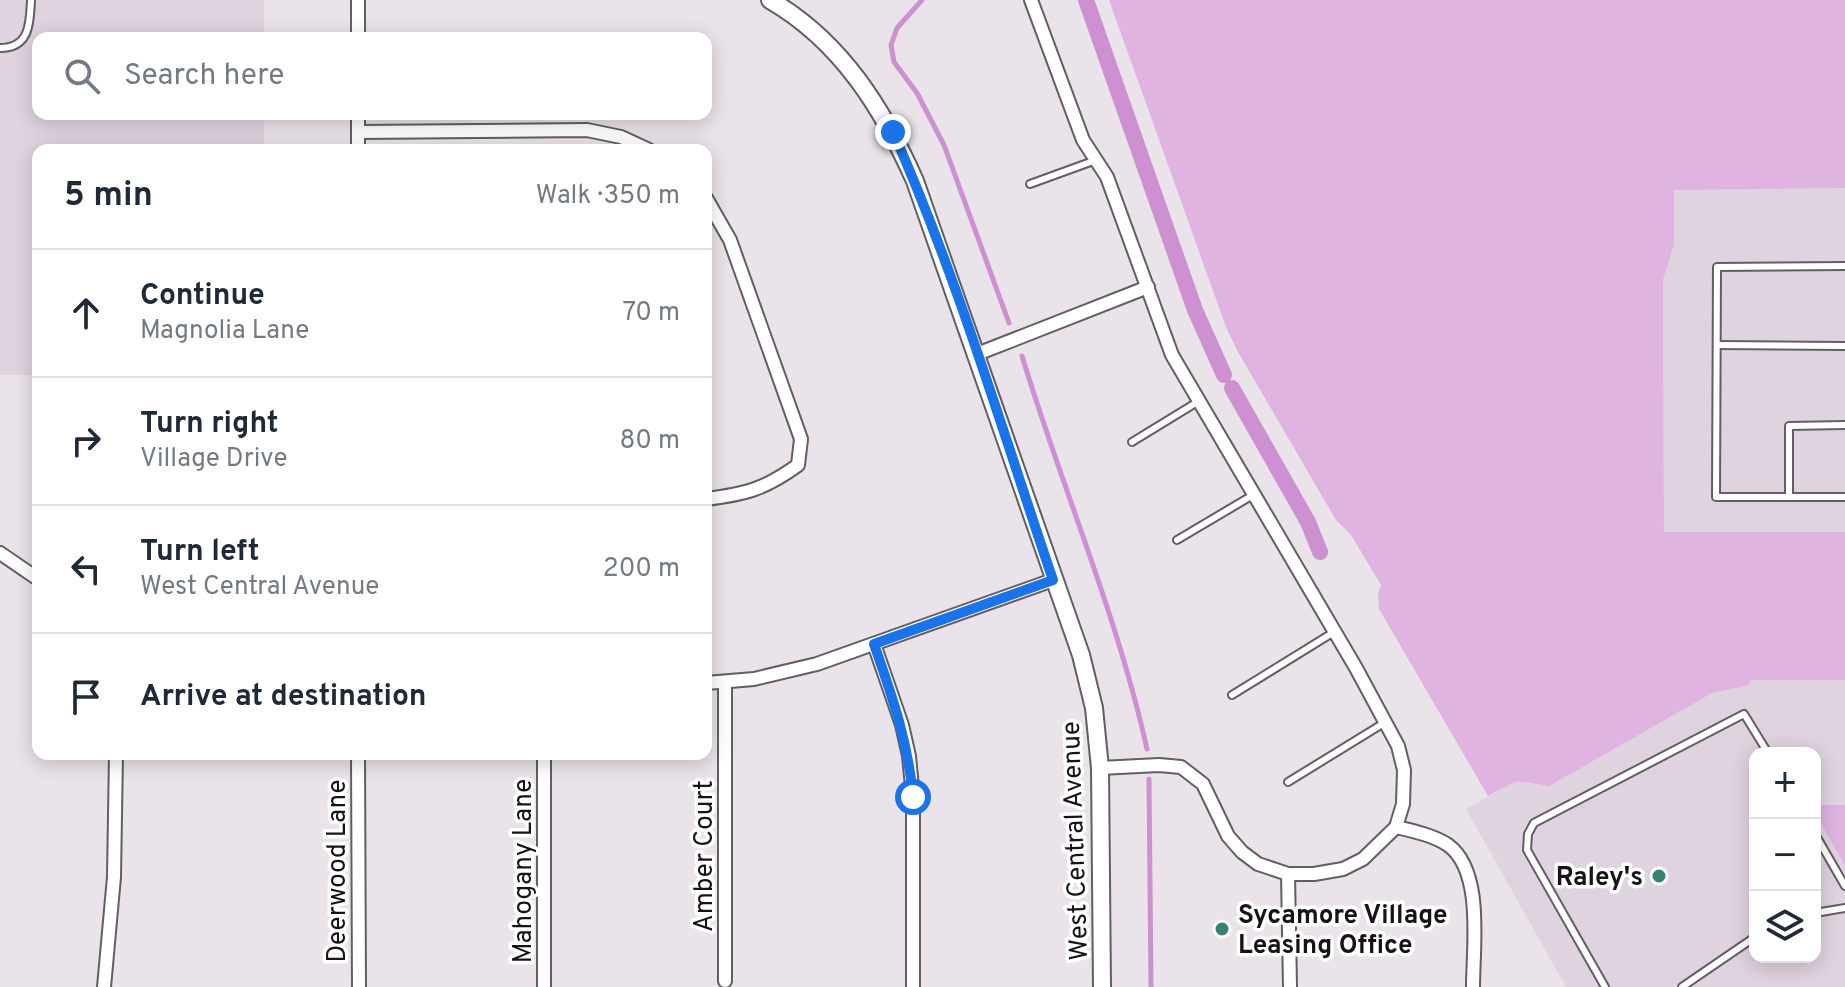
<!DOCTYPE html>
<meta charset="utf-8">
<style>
body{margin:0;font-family:Overpass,sans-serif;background:#f6f6f7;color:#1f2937}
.controls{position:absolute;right:24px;bottom:24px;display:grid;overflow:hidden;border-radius:16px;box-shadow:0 4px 20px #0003}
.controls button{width:72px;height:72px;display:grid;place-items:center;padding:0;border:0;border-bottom:2px solid #e0e1e3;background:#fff;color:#1f2937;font:40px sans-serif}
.stop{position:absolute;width:24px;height:24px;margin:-18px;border:6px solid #1a73e8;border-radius:50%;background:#fff}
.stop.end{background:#1a73e8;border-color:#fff;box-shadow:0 2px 8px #0008}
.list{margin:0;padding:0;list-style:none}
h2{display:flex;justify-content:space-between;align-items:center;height:104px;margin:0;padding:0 32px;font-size:34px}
h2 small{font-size:26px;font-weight:400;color:#747a83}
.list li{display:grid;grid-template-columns:52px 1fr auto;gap:24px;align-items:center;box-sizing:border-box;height:128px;padding:0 32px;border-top:2px solid #e0e1e3}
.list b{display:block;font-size:30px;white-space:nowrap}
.list p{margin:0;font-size:26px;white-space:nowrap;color:#747a83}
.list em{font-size:26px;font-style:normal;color:#747a83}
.icon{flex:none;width:44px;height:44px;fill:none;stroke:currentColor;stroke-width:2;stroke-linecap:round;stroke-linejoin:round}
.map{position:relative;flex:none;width:1845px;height:987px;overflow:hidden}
.search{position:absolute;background:#fff;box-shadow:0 4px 20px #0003;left:32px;top:32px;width:680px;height:88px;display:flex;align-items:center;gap:20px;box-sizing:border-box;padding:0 28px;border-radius:16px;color:#747a83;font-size:30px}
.panel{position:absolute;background:#fff;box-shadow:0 4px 20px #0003;left:32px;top:144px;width:680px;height:616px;border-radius:16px}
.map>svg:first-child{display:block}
</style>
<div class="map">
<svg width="1845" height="987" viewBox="0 0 1845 987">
<rect width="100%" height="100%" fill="#eae3ea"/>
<g fill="#dfd3df" fill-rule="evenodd">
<path d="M0,0H264V38H38V114H264V150H38V375H0Z"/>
<path d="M1845,188V532H1664L1663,280L1674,245V189Z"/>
<path d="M1703,677H1845V987H1566L1466,809ZM1755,753H1815V957H1755Z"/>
</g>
<g fill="#dfb4e1">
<path d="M1109,0H1845V188L1674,190V245L1663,280L1664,532H1845V680H1750L1749,685L1712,693L1549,786L1517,781L1488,796L1379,609L1378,594L1381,585L1351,535L1336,520L1238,352L1226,327Z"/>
<path d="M1820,805H1845V866L1816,814V809Z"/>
</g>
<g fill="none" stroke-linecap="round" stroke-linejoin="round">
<g stroke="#cd91d1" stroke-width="5">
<path d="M922,0L897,28L891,45L894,62L917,93L944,145L1009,323"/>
<path d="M1022,356C1062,488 1117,614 1147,749"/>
<path d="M1149,779L1151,987"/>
</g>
<g stroke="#cd91d1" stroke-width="16">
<path d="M1086,0L1195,310L1224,375"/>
<path d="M1232,388L1308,522L1320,552"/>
</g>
<g stroke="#635e63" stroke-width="10">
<g id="service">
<path d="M0,48C30,48 30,23 31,0"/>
<path d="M1030,184L1096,160"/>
<path d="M1845,266L1717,267L1716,497H1845"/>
<path d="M1717,345L1845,346"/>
<path d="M1132,442L1199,401"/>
<path d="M1789,497V426L1845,425"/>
<path d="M1177,540L1253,495"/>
<path d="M1232,695L1334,632"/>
<path d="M1288,782L1384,723"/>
<path d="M1815,834L1845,886"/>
<path d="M1815,913L1845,908"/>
<path d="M1605,987L1527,850L1528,834L1534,823L1744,714L1768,753"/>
<path d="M1682,987L1755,937"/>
</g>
</g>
<g stroke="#635e63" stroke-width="16">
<g id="minor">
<path d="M358,0V38"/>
<path d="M1031,0L1083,140L1107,177L1172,355L1356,668L1398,746L1404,770L1403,804L1396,827L1363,859L1343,869L1314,874H1288L1258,864L1242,852L1228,836L1203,784L1181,767L1159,765L1100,768"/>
<path d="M358,114V150"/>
<path d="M358,132L587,130L621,137L649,150"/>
<path d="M706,198L730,240L801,439L798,465C765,489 746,494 706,499"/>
<path d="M977,354L1148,287"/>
<path d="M0,553L38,579"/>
<path d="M874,644L902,725L909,756L913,797V987"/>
<path d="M706,683L754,679L817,664L1053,580"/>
<path d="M725,683V981"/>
<path d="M358,754L359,987"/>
<path d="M544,754V987"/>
<path d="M1396,827C1413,831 1433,835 1448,845C1484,871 1473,947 1473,987"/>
<path d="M1288,874L1290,987"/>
<path d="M104,987L114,877L116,754"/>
</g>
</g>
<g stroke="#635e63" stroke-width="20">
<path id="tertiary" d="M770,0C841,41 883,109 915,181L1081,655L1094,708L1100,768L1102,987"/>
</g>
<use href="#service" stroke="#fff" stroke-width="6"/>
<use href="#minor" stroke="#fff" stroke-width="12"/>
<use href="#tertiary" stroke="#fff" stroke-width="16"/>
</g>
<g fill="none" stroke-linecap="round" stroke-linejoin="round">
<path stroke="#1a73e8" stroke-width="10" d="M893,132C957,276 1002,430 1053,580L874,644C892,696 908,741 913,797"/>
</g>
<g fill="#398077" stroke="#fff" stroke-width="3">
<circle cx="1659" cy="876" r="8"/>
<circle cx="1222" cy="929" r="8"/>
</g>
<g text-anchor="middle" stroke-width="7" stroke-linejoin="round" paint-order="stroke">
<g font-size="26" fill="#151315" stroke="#fff">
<text transform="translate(1074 841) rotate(-92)" y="9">West Central Avenue</text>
<text transform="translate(703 856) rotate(-90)" y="9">Amber Court</text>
<text transform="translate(336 871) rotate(-90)" y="9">Deerwood Lane</text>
<text transform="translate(522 871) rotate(-90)" y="9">Mahogany Lane</text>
</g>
<g font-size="26" font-weight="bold" fill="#151315" stroke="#fff" text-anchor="end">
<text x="1643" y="885">Raley's</text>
<text x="1238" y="923" text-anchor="start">Sycamore Village<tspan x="1238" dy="30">Leasing Office</tspan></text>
</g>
</g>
</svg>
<div class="controls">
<button>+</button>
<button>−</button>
<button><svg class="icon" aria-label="layers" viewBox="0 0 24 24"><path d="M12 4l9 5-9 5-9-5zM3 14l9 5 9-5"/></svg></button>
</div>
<div class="stop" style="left:913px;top:797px"></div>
<div class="stop end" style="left:893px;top:132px"></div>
<div class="search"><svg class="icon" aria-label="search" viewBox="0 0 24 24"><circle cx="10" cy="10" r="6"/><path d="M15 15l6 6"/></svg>Search here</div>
<section class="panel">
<h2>5 min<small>Walk · 350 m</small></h2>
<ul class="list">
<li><svg class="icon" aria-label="ahead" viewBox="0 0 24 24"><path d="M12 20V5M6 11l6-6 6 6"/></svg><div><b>Continue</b><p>Magnolia Lane</p></div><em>70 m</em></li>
<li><svg class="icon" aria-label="right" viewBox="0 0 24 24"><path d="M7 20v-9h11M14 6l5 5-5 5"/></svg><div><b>Turn right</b><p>Village Drive</p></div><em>80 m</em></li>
<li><svg class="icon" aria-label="left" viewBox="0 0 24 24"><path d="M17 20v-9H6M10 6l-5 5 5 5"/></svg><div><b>Turn left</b><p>West Central Avenue</p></div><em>200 m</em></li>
<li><svg class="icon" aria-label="arrive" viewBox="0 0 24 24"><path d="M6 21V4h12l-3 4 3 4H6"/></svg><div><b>Arrive at destination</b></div></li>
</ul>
</section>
</div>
